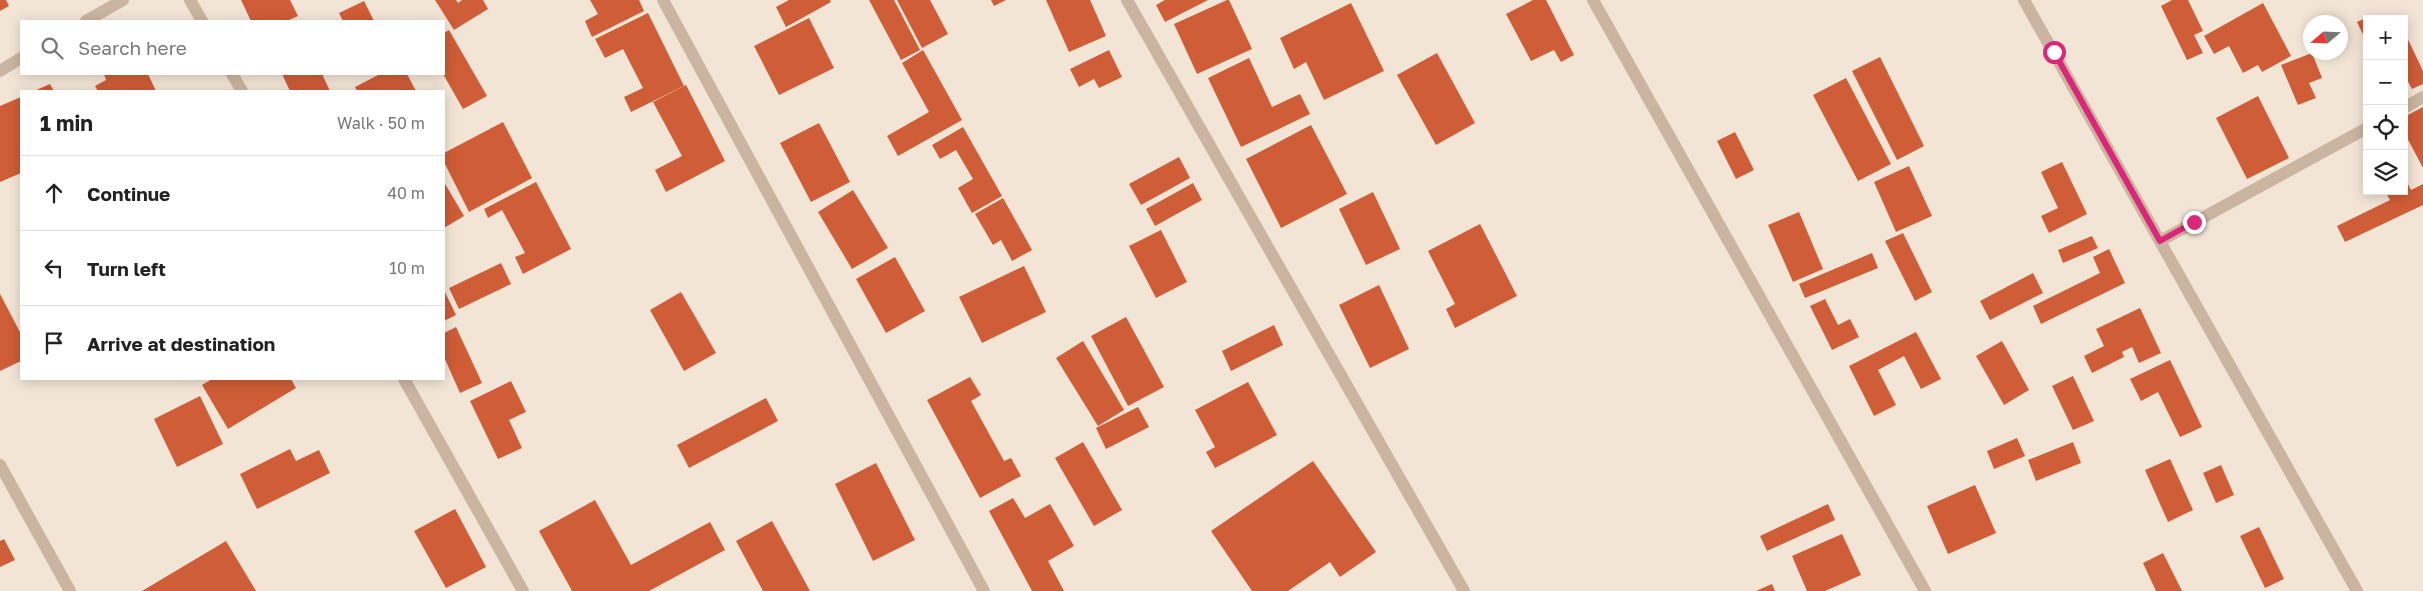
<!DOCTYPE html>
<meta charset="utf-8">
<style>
body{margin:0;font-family:"Golos Text",sans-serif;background:#f6f6f6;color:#222}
.controls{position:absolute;right:15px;top:15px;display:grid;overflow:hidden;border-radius:0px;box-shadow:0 2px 12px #0003}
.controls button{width:45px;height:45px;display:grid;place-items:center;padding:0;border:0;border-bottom:1px solid #e0e0e0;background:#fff;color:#222;font:25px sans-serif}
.compass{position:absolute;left:2303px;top:15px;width:45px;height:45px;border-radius:50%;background:#fff;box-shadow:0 2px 12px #0003;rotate:251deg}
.stop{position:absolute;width:15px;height:15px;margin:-11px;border:4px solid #db2777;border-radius:50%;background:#fff}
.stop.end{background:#db2777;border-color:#fff;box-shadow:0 1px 5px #0008}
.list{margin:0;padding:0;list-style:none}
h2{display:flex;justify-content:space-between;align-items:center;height:65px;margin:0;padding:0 20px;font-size:21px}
h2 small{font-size:16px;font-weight:400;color:#767676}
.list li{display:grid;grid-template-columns:32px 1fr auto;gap:15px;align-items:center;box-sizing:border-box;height:75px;padding:0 20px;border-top:1px solid #e0e0e0}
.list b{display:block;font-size:19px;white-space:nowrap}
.list em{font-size:16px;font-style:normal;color:#767676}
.icon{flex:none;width:28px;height:28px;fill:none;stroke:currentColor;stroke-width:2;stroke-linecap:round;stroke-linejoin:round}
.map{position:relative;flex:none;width:2423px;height:591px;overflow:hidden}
.search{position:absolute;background:#fff;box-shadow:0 2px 12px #0003;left:20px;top:20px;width:425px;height:55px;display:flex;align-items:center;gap:12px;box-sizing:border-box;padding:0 18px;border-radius:0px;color:#767676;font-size:19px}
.panel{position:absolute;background:#fff;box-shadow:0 2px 12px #0003;left:20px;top:90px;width:425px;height:290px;border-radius:0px}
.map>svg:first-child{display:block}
</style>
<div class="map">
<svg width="2423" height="591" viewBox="0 0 2423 591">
<rect width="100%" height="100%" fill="#f3e5d6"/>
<g fill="#cf5d37">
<path d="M0,0H6L9,6L0,11Z"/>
<path d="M241,0H290L298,16L287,21H251Z"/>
<path d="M435,0H456L458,3L462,0H483L488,9L454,30Z"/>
<path d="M590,0H639L644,11L592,37L585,21L598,14Z"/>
<path d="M789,0H830L831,2L786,27L776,7Z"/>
<path d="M869,0H894L920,50L901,60Z"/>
<path d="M897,0H930L948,34L922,48Z"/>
<path d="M991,0H1006L994,6Z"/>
<path d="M1046,0H1090L1106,36L1069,52Z"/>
<path d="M1165,0H1208L1165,22L1156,5Z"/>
<path d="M1227,0H1229L1252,49L1197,74L1174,24Z"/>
<path d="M1533,0H1546L1574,55L1561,62L1554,50L1531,61L1506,14Z"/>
<path d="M2172,0H2188L2203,31L2194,35L2203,53L2187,60L2161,6Z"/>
<path d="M364,1L374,21H343L339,13Z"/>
<path d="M1351,3L1384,71L1324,100L1306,62L1294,69L1280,38Z"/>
<path d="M2263,3L2291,56L2262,72L2258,65L2243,73L2229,46L2214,54L2204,36Z"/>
<path d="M648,13L684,86L631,112L624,97L643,88L623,49L605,58L595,39Z"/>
<path d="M2370,16L2372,19H2367V43L2357,22Z"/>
<path d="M809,18L834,68L779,95L754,46Z"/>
<path d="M449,30L487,96L463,109L443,74L444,33Z"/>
<path d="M2404,31L2423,71V84L2412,89L2404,74Z"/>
<path d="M923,50L962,120L898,156L887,136L929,112L902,63Z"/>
<path d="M1109,50L1122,77L1099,88L1094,79L1079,87L1070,69Z"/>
<path d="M1437,53L1475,123L1436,145L1397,75Z"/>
<path d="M2312,53L2322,78L2309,83L2316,98L2298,105L2281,65Z"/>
<path d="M1880,57L1924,146L1897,160L1852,71Z"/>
<path d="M1249,58L1272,107L1300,94L1310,114L1241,147L1208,78Z"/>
<path d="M104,74H148L156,91H98L95,86L106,80Z"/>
<path d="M282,74H322L330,91H290Z"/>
<path d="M380,74H407L416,91H357L355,87Z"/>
<path d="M1846,78L1891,164L1858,181L1813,95Z"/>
<path d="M50,84L54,91H34Z"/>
<path d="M686,85L725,161L666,192L655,170L682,156L653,102Z"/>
<path d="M2258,96L2289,158L2247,179L2216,118Z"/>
<path d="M21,97V173L0,182V106Z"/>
<path d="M2423,107V168L2404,132V117Z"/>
<path d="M503,122L532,178L469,212L444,162V153Z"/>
<path d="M819,123L850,182L811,202L780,143Z"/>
<path d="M1311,125L1347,194L1281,228L1246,159Z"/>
<path d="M963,127L1002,196L972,213L958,188L973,179L956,150L940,159L932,145Z"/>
<path d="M1735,132L1754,170L1736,179L1717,141Z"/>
<path d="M1179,157L1190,178L1141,205L1129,184Z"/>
<path d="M2062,162L2087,214L2049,233L2041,216L2058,208L2041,172Z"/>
<path d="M1909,166L1932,216L1896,232L1874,182Z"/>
<path d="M2404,176L2411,190L2423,184V205L2345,242L2337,226L2390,200L2385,191H2404Z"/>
<path d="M444,182L464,216L444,228Z"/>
<path d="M536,182L571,249L523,274L515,257L525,253L502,210L488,218L484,209Z"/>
<path d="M1193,183L1202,200L1155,226L1146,209Z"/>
<path d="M853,190L888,248L852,269L818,212Z"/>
<path d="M1373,192L1400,249L1366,265L1339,209Z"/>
<path d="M1003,198L1032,250L1012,261L1001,240L993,245L975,214Z"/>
<path d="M1799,212L1823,269L1793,282L1768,225Z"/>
<path d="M1480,224L1517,296L1455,328L1446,309L1455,304L1428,251Z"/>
<path d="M1161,230L1187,282L1156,298L1129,246Z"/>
<path d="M1903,233L1932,292L1915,301L1885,241Z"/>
<path d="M2092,236L2098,248L2063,263L2058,250Z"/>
<path d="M2109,249L2125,283L2041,324L2033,306L2100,273L2093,257Z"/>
<path d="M1872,253L1878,268L1805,298L1799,284Z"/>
<path d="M895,257L925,311L886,333L856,279Z"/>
<path d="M501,263L511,284L459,309L449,288Z"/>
<path d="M1024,266L1046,312L982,343L959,297Z"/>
<path d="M2033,273L2043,293L1990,320L1980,301Z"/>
<path d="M1379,285L1409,349L1370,368L1339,305Z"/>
<path d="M444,290L456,315L444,321Z"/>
<path d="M681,292L716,353L684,371L650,310Z"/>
<path d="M0,294L21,334V361L0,371Z"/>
<path d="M1825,299L1838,325L1850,319L1859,337L1832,350L1810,306Z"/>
<path d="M2140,308L2161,353L2139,363L2132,347L2122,352L2124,357L2092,373L2084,356L2104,346L2096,329Z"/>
<path d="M1126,317L1164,387L1128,406L1091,336Z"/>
<path d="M1274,325L1283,345L1231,371L1222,351Z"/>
<path d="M456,327L482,383L460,393L444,357V333Z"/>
<path d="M1916,332L1941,379L1921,389L1904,356L1878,370L1896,405L1874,416L1849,366Z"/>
<path d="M1083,341L1124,410L1098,426L1056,358Z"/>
<path d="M2002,341L2029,390L2004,405L1976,356Z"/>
<path d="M2170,360L2202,427L2180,437L2158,392L2141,401L2130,379Z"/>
<path d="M2073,376L2094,421L2073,430L2052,386Z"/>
<path d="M970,377L981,395L971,401L1004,461L1011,458L1021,476L980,498L927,400Z"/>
<path d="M212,379H291L296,388L228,429L202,385Z"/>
<path d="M511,381L526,412L509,420L522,448L498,459L470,401Z"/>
<path d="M1248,382L1277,435L1215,468L1206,452L1215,447L1195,410Z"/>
<path d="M200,396L223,444L177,467L154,419Z"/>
<path d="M766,398L778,421L689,468L677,445Z"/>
<path d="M1138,407L1149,427L1106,449L1096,428Z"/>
<path d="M2017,438L2025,456L1994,469L1987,451Z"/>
<path d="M1083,442L1122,510L1094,526L1055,458Z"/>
<path d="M2073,442L2081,463L2036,481L2028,460Z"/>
<path d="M290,449L296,461L319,450L330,473L257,509L240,474Z"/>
<path d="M2170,459L2193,510L2168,522L2145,470Z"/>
<path d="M1313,461L1376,552L1340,577L1330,562L1288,591H1252L1211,531Z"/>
<path d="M876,463L915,540L873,561L835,484Z"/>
<path d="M2221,465L2234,495L2216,503L2203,473Z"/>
<path d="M1975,485L1996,533L1948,554L1927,506Z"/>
<path d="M1013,498L1025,518L1050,504L1074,546L1048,561L1064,591H1032L989,511Z"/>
<path d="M595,500L631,565L710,522L725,550L649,591H572L539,531Z"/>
<path d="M1828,504L1835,520L1767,551L1760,536Z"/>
<path d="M455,509L486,567L446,588L414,531Z"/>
<path d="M772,521L810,591H763L736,541Z"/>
<path d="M2259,527L2284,579L2265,588L2240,536Z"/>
<path d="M1842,534L1861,575L1825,591H1807L1792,556Z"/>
<path d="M4,539L15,560L0,567V541Z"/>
<path d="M226,541L256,591H142Z"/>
<path d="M2163,553L2182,591H2156L2143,563Z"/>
<path d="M1772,584L1775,591H1756Z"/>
</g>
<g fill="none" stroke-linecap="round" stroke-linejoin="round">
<g stroke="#cbb5a1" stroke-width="12">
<path d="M190,0L202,21"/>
<path d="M663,0L984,591"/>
<path d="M1127,0L1464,591"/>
<path d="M1593,0L1925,591"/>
<path d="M2024,0L2357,591"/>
<path d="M86,21L123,0"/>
<path d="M0,71L21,58"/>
<path d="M232,74L242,91"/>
<path d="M2404,108L2423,97"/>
<path d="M2160,241L2367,128"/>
<path d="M404,379L523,591"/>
<path d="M0,465L70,591"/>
</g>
</g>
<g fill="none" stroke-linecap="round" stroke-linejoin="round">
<path stroke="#db2777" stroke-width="6" d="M2054,52L2160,241L2194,222"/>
</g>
</svg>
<div class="controls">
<button>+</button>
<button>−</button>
<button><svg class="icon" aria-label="locate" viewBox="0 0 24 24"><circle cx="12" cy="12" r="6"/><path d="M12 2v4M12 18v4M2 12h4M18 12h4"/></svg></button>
<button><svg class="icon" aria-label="layers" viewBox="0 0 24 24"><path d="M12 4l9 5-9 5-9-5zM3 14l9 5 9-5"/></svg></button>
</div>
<svg class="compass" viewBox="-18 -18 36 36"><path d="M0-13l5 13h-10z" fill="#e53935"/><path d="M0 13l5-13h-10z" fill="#767676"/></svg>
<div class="stop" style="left:2054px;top:52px"></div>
<div class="stop end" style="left:2194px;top:222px"></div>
<div class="search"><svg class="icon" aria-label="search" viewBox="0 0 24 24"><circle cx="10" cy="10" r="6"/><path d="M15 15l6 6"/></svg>Search here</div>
<section class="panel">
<h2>1 min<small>Walk · 50 m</small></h2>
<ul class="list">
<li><svg class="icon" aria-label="ahead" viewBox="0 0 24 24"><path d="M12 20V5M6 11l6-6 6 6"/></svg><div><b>Continue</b></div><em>40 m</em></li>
<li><svg class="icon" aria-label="left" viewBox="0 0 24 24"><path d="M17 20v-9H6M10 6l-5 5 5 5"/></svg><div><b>Turn left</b></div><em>10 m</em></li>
<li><svg class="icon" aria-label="arrive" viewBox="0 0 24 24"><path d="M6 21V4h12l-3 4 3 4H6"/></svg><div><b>Arrive at destination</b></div></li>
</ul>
</section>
</div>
